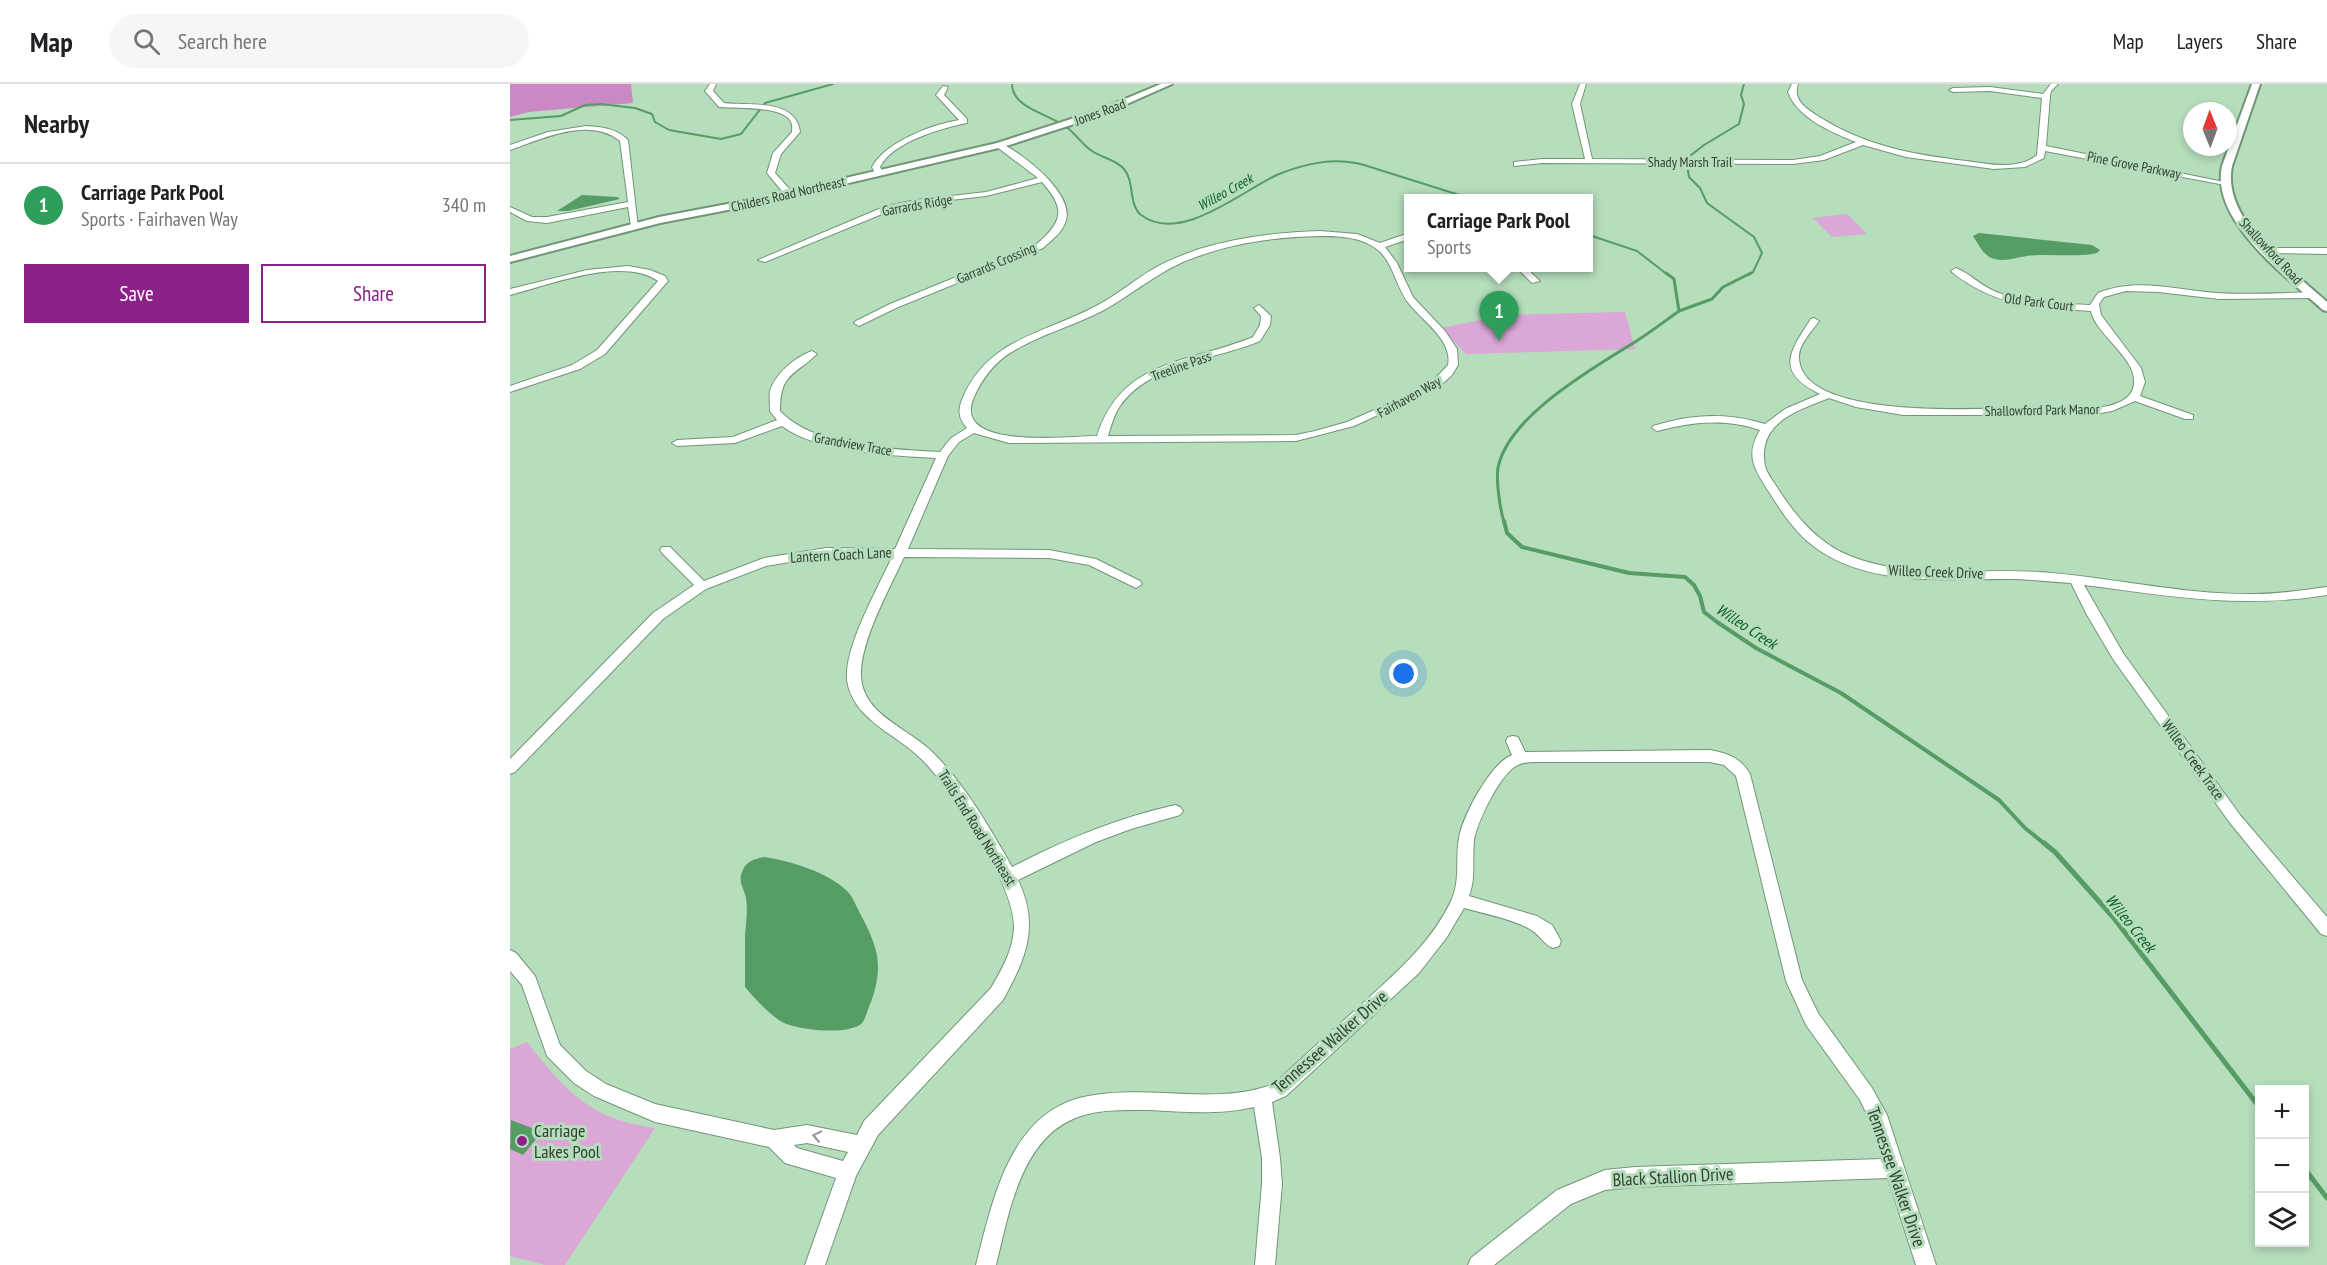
<!DOCTYPE html>
<meta charset="utf-8">
<style>
body{margin:0;font-family:"PT Sans Narrow",sans-serif;background:#f6f6f6;color:#202124}
.controls{position:absolute;right:18px;bottom:18px;display:grid;overflow:hidden;border-radius:0px;box-shadow:0 3px 9px #0003}
.controls button{width:54px;height:54px;display:grid;place-items:center;padding:0;border:0;border-bottom:2px solid #e0e0e0;background:#fff;color:#202124;font:30px sans-serif}
.compass{position:absolute;left:1673px;top:18px;width:54px;height:54px;border-radius:50%;background:#fff;box-shadow:0 3px 9px #0003;rotate:359deg}
.you{position:absolute;left:894px;top:590px;width:21px;height:21px;margin:-15px;border:4px solid #fff;border-radius:50%;background:#1a73e8;box-shadow:0 0 0 9px #1a73e833}
.badge{display:grid;place-items:center;width:39px;height:39px;border-radius:50%;background:#8b2287;color:#fff;font-size:20px;font-weight:700}
.pin{position:absolute;translate:-50% -50px;filter:drop-shadow(0 2px 3px #0008)}
.pin::after{content:'';position:absolute;top:32px;width:21px;height:18px;background:inherit;clip-path:polygon(0 0,100% 0,50% 100%)}
.popup{position:absolute;left:894px;top:110px;width:189px;height:78px;box-sizing:border-box;display:grid;place-content:center;border-radius:0px;background:#fff;filter:drop-shadow(0 2px 4px #0005);font-size:20px;white-space:nowrap;color:#757577}
.popup b{font-size:22px;color:#202124}
.popup::after{content:'';position:absolute;left:50%;top:100%;margin-left:-12px;border:12px solid transparent;border-top-color:#fff}
.list{margin:0;padding:0;list-style:none}
h2{display:flex;justify-content:space-between;align-items:center;height:78px;margin:0;padding:0 24px;font-size:26px}
h2 small{font-size:20px;font-weight:400;color:#757577}
.list li{display:grid;grid-template-columns:39px 1fr auto;gap:18px;align-items:center;box-sizing:border-box;height:84px;padding:0 24px;border-top:2px solid #e0e0e0}
.list b{display:block;font-size:22px;white-space:nowrap}
.list p{margin:0;font-size:20px;white-space:nowrap;color:#757577}
.list em{font-size:20px;font-style:normal;color:#757577}
.actions{display:flex;gap:12px;padding:18px 24px}
.actions a{flex:1;padding:14px 0;border:2px solid #8b2287;border-radius:0px;text-align:center;font-size:21px;color:#8b2287}
.actions .main{background:#8b2287;color:#fff}
.icon{flex:none;width:33px;height:33px;fill:none;stroke:currentColor;stroke-width:2;stroke-linecap:round;stroke-linejoin:round}
.map{position:relative;flex:none;width:1817px;height:1181px;overflow:hidden}
header{display:flex;align-items:center;gap:36px;box-sizing:border-box;height:84px;padding:0 30px;background:#fff;border-bottom:2px solid #e0e0e0}
header strong{font-size:28px}
nav{display:flex;gap:33px;margin-inline-start:auto;font-size:21px}
.search{width:420px;height:54px;background:#f6f6f6;display:flex;align-items:center;gap:15px;box-sizing:border-box;padding:0 21px;border-radius:33px;color:#757577;font-size:22px}
main{display:flex}
aside{flex:1;background:#fff}
.map>svg:first-child{display:block}
</style>
<header>
<strong>Map</strong>
<div class="search"><svg class="icon" aria-label="search" viewBox="0 0 24 24"><circle cx="10" cy="10" r="6"/><path d="M15 15l6 6"/></svg>Search here</div>
<nav><a>Map</a><a>Layers</a><a>Share</a></nav>
</header>
<main>
<aside>
<h2>Nearby<small></small></h2>
<ul class="list">
<li><span class="badge" style="background:#2e9e5b">1</span><div><b>Carriage Park Pool</b><p>Sports · Fairhaven Way</p></div><em>340 m</em></li>
</ul>
<div class="actions"><a class="main">Save</a><a>Share</a></div>
</aside>
<div class="map">
<svg width="1817" height="1181" viewBox="0 0 1817 1181">
<rect width="100%" height="100%" fill="#b6ddbc"/>
<g fill="#daa7d6">
<path d="M1337,130L1357,150L1322,153L1303,134Z"/>
<path d="M1115,228L1125,265L956,270L931,244L996,231Z"/>
<path d="M17,958C42,990 69,1024 109,1036C120,1040 133,1042 145,1044L55,1181H35L0,1172V965Z"/>
</g>
<path fill="#ca89c5" d="M0,0H121L123,19L19,28L0,33Z"/>
<g fill="#569d65">
<path d="M72,111L107,113L110,115L58,127H47Z"/>
<path d="M1469,149L1582,161L1590,166L1587,169C1564,174 1541,169 1517,172C1507,173 1496,178 1485,175C1474,173 1469,161 1463,152Z"/>
<path d="M254,773C280,777 318,788 337,807C344,814 346,823 351,831C368,864 374,881 361,918C358,924 356,934 352,939C339,952 287,946 272,938C259,930 245,915 235,903C235,886 235,869 235,852C236,838 238,828 236,814C234,804 228,799 232,788C236,777 244,775 254,773Z"/>
<path d="M1,1036L32,1048L13,1071L0,1065Z"/>
</g>
<g fill="none" stroke-linecap="round" stroke-linejoin="round">
<g stroke="#569d65" stroke-width="2">
<path d="M502,0C502,25 541,30 559,45C567,52 574,62 582,67C592,74 605,75 614,85C625,98 618,120 631,131C671,161 734,105 769,90C797,79 824,73 854,81L962,115"/>
<path d="M1234,0L1231,11L1234,20L1229,40L1194,61L1176,75L1179,93L1190,104L1197,119L1244,153L1252,169L1243,188L1239,191"/>
<path d="M0,36L51,32L75,21L90,20L125,24L142,30L145,38L159,46L211,55L231,50L255,19L323,0"/>
<path d="M1079,151L1127,167L1158,191"/>
</g>
<g stroke="#569d65" stroke-width="3">
<path d="M1169,227L1202,215L1213,203L1241,189"/>
<path d="M994,438C990,425 986,397 988,384C998,331 1087,282 1128,256C1142,247 1155,237 1169,227L1164,195L1156,189"/>
</g>
<path stroke="#569d65" stroke-width="4" d="M994,437L997,449L1012,463L1119,489L1175,493L1184,501L1190,512L1194,528L1207,538L1246,564L1331,609L1489,716L1515,744L1536,761"/>
<g stroke="#569d65" stroke-width="5">
<path d="M1534,759L1545,768L1603,833L1750,1024"/>
<path d="M1794,1084L1817,1114"/>
</g>
<g stroke="#719677" stroke-width="2">
<g id="minor">
<path d="M200,0H206L203,7L214,19C239,22 286,14 290,48L271,70L265,89L282,108V112H276L257,89L263,69L282,48C282,44 283,41 281,38C274,21 225,25 209,23L195,7Z"/>
<path d="M1070,0H1076L1070,20L1082,75L1283,76L1310,72L1346,58C1323,49 1287,34 1278,8L1282,0H1288C1282,17 1298,26 1311,34C1359,63 1401,70 1456,77C1473,79 1490,83 1506,80C1514,79 1521,76 1527,71L1532,14L1480,7L1443,8L1439,6L1443,4L1480,3L1533,10L1541,0H1548L1541,7L1540,12L1536,62L1719,99L1715,101L1535,67L1534,74L1515,83L1484,85L1396,73L1353,61L1314,76L1283,80L1032,79L1004,82V78L1032,75H1075L1062,20Z"/>
<path d="M433,2L438,3L434,11L457,35V39C432,44 382,58 370,83L373,89L366,91L362,83C375,58 423,40 449,36L426,11Z"/>
<path d="M76,42C92,43 106,44 118,56L128,144L121,142L118,123L37,139L17,137L0,128V123L22,133H37L118,118L110,57C79,32 32,55 0,66V61L38,48Z"/>
<path d="M490,59C511,68 564,109 556,136C553,148 543,155 533,164L386,224L349,242L344,239L346,237L380,220L527,160C553,137 556,125 532,98L476,112L406,120L382,126L255,178L248,176L376,122L406,116L476,108L528,94L487,63L486,61Z"/>
<path d="M810,147L847,150L870,159L899,149V155L875,163L887,179L903,213L935,247L947,265L948,281L942,291L929,303L844,342L786,357L499,359L464,349L449,358L438,372L398,465L539,466L586,475L630,497L632,500L626,504L579,481L539,474L394,473C380,504 349,559 351,593C353,629 394,643 418,664C451,694 480,744 502,783C554,756 607,734 665,721L670,723L673,727L670,731L621,745L586,758L508,796C530,842 516,874 493,916L368,1051L346,1092L315,1181H295L326,1094L275,1079L259,1063L145,1038L84,1012L64,999L37,972L12,901L0,887V866L6,869L25,892L50,961L76,987L96,1000L145,1020L264,1046L297,1041L347,1051L354,1037L481,904C492,885 504,865 504,841C503,798 439,699 406,670C381,648 342,633 337,596C334,563 368,504 382,473L316,472L256,482L196,505L153,535L5,688L0,690V675L143,529L184,501L152,469L150,466L152,463H160L194,497L254,474L316,464L385,465L426,374C385,372 305,368 272,342L225,359L167,362L162,359L167,356L223,353L267,336L260,327C260,321 259,313 260,307C265,290 285,273 302,267L307,270C284,292 270,289 270,327C305,364 381,365 430,368L441,354L457,344C447,333 448,324 454,311C480,254 536,249 586,222C606,212 624,196 643,185C658,176 673,171 689,165C729,153 769,148 810,147ZM810,152C830,152 852,153 868,166C884,179 886,205 900,221C913,237 943,257 938,281L921,299L887,316L837,338L805,347L786,351L598,352C601,342 604,331 610,322C640,279 705,276 750,257L760,241L761,232L749,221L744,224L751,232L750,241L743,253C678,280 612,274 587,352C559,352 440,367 464,313C473,293 485,277 505,266C532,250 563,242 592,227C624,210 650,185 686,173C726,158 767,153 810,152ZM297,1059L338,1068L333,1077L287,1064L284,1061Z"/>
<path d="M1758,164H1817V170L1755,169V165Z"/>
<path d="M118,182L140,186L155,192L158,197L95,270L70,285L0,308V302L62,281L87,266L148,197C112,172 39,201 0,211V205L77,186Z"/>
<path d="M1007,184H1016L1030,197L1022,199Z"/>
<path d="M1446,184C1459,189 1469,200 1482,206C1512,220 1547,219 1580,221L1588,209C1626,193 1667,206 1707,209C1739,211 1772,209 1804,208L1809,211L1804,214L1709,215L1648,208L1616,207L1594,213L1589,220L1591,231L1631,284L1635,298L1630,312L1683,331V335H1675L1625,317L1602,327L1580,331H1393L1346,323L1319,314C1286,327 1247,339 1255,382C1257,390 1264,398 1268,405C1287,434 1308,459 1340,472C1399,496 1467,484 1529,488C1601,493 1672,511 1745,510C1769,510 1793,506 1817,503V511C1730,525 1660,512 1574,501L1613,569L1730,731L1817,833V852L1811,850L1720,739L1603,575L1577,531L1561,499C1543,498 1524,496 1506,495C1440,494 1358,505 1302,461C1284,447 1271,427 1259,408C1244,385 1235,371 1250,346C1214,334 1183,338 1147,347L1142,344L1143,342C1182,330 1216,328 1255,340L1275,325L1310,310C1265,288 1279,268 1301,235L1304,234L1309,237C1302,247 1289,260 1289,273C1289,335 1462,325 1502,324C1525,324 1548,325 1571,325C1586,324 1614,323 1622,307C1635,278 1586,253 1581,227C1525,223 1489,224 1443,189L1441,187Z"/>
<path d="M1003,652L1008,653L1015,668L1200,666C1217,669 1231,674 1240,690L1292,896L1308,929L1362,1004L1377,1031L1426,1181H1406L1378,1094L1125,1103L1095,1106L1061,1120L984,1181H958L961,1174L1047,1106L1095,1086L1125,1083L1372,1075L1362,1041L1350,1016L1296,941L1276,897L1226,692L1214,681L1200,678H1036C1027,678 1016,677 1008,681C991,688 967,738 964,756C962,775 966,794 959,812L1027,832L1042,841L1051,857L1049,862L1043,864C1034,861 1030,850 1018,844C999,834 975,830 954,824L937,853L909,889L776,1012L762,1018L770,1074L772,1100L765,1181H745L752,1100V1074L744,1023C710,1031 674,1028 639,1026C617,1026 592,1025 571,1032C511,1051 499,1129 486,1181H466C482,1119 498,1034 569,1014C597,1007 627,1008 655,1009C691,1011 730,1013 764,1000C792,974 820,948 849,923C883,891 921,860 941,817C951,796 945,775 949,754C953,731 981,679 1002,671L996,657L998,653Z"/>
</g>
</g>
<g stroke="#719677" stroke-width="4">
<g id="tertiary">
<path d="M651,0H662L592,31L493,63L249,120L150,139L0,178V172L149,133L249,114L487,59L586,27Z"/>
<path d="M1742,0H1750L1722,82C1711,136 1782,186 1817,218V227L1813,226C1777,193 1700,137 1712,82Z"/>
</g>
</g>
<use href="#minor" fill="#fff" fill-rule="evenodd"/>
<use href="#tertiary" fill="#fff" fill-rule="evenodd"/>
</g>
<defs><path id="oneway-chevron" d="M-2-3.5L2.5 0L-2 3.5" fill="none" stroke-width="1.6" stroke-linecap="round" stroke-linejoin="round" transform="scale(1.5)"/></defs>
<use stroke="#98a099" href="#oneway-chevron" transform="translate(307 1052) rotate(-168)"/>
<circle fill="#8b2287" stroke="#b6ddbc" stroke-width="2" cx="12" cy="1057" r="6"/>
<g text-anchor="middle" stroke-width="6" stroke-linejoin="round" paint-order="stroke">
<g font-size="14" fill="#314133" stroke="#b6ddbc">
<text transform="translate(590 28) rotate(-20)" y="5">Jones Road</text>
<text x="1180" y="83">Shady Marsh Trail</text>
<text transform="translate(1624 81) rotate(11)" y="5">Pine Grove Parkway</text>
<text transform="translate(278 110) rotate(-13)" y="5">Childers Road Northeast</text>
<text transform="translate(407 121) rotate(-10)" y="5">Garrards Ridge</text>
<text transform="translate(1761 167) rotate(47)" y="5">Shallowford Road</text>
<text transform="translate(486 179) rotate(-23)" y="5">Garrards Crossing</text>
<text transform="translate(1529 218) rotate(7)" y="5">Old Park Court</text>
<text transform="translate(671 282) rotate(-20)" y="5">Treeline Pass</text>
<text transform="translate(899 313) rotate(-29)" y="5">Fairhaven Way</text>
<text transform="translate(1532 326) rotate(-1)" y="5">Shallowford Park Manor</text>
<text transform="translate(343 360) rotate(10)" y="5">Grandview Trace</text>
</g>
<g font-size="14" font-style="italic" fill="#0c5f29" stroke="#b6ddbc">
<text transform="translate(715 108) rotate(-29)" y="5">Willeo Creek</text>
</g>
<g font-size="15" fill="#314133" stroke="#b6ddbc">
<text transform="translate(331 471) rotate(-3)" y="5">Lantern Coach Lane</text>
<text transform="translate(1426 488) rotate(2)" y="5">Willeo Creek Drive</text>
<text transform="translate(1683 676) rotate(54)" y="5">Willeo Creek Trace</text>
<text transform="translate(467 744) rotate(58)" y="5">Trails End Road Northeast</text>
</g>
<g font-size="16" font-style="italic" fill="#0c5f29" stroke="#b6ddbc">
<text transform="translate(1237 542) rotate(33)" y="6">Willeo Creek</text>
<text transform="translate(1621 839) rotate(51)" y="6">Willeo Creek</text>
</g>
<g font-size="18" fill="#314133" stroke="#b6ddbc">
<text transform="translate(820 958) rotate(-41)" y="6">Tennessee Walker Drive</text>
<text transform="translate(1163 1093) rotate(-3)" y="6">Black Stallion Drive</text>
<text transform="translate(1386 1093) rotate(71)" y="6">Tennessee Walker Drive</text>
</g>
<g font-size="18" fill="#314133" stroke="#b6ddbc" text-anchor="start">
<text x="24" y="1053">Carriage<tspan x="24" dy="21">Lakes Pool</tspan></text>
</g>
</g>
</svg>
<div class="controls">
<button>+</button>
<button>−</button>
<button><svg class="icon" aria-label="layers" viewBox="0 0 24 24"><path d="M12 4l9 5-9 5-9-5zM3 14l9 5 9-5"/></svg></button>
</div>
<svg class="compass" viewBox="-18 -18 36 36"><path d="M0-13l5 13h-10z" fill="#e53935"/><path d="M0 13l5-13h-10z" fill="#757577"/></svg>
<div class="you"></div>
<div class="pin badge" style="left:989px;top:257px;background:#2e9e5b">1</div>
<div class="popup"><b>Carriage Park Pool</b>Sports</div>
</div>
</main>
